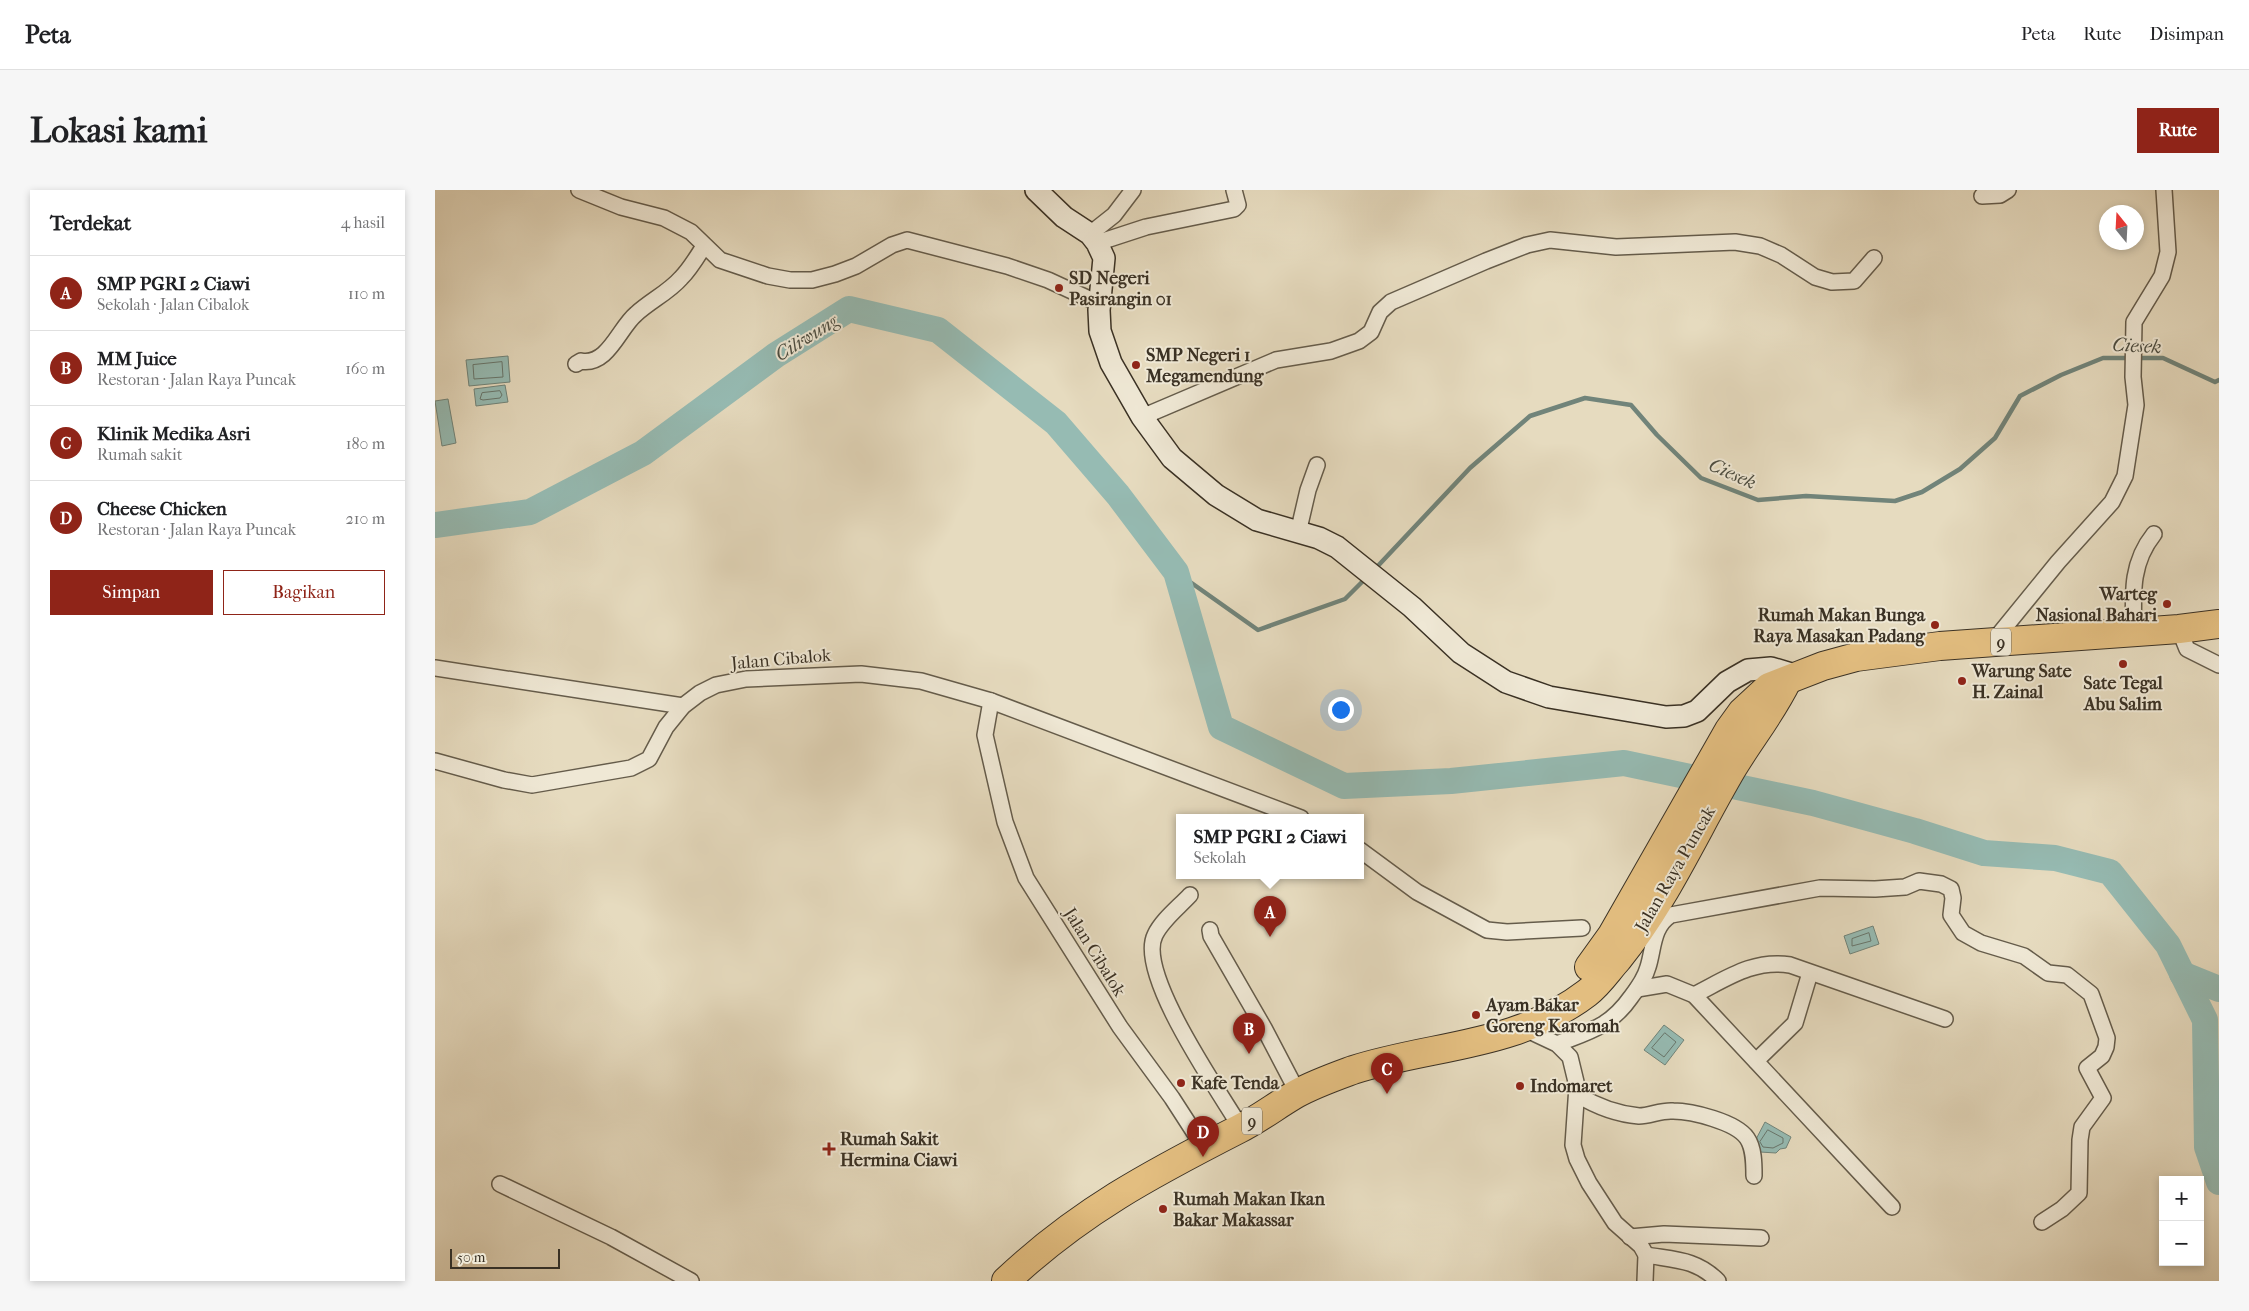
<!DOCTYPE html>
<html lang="id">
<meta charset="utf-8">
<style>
body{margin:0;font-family:"IM FELL French Canon",serif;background:#f6f6f6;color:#202124}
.controls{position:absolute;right:15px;bottom:15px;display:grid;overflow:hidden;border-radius:0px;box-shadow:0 2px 8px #0003}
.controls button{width:45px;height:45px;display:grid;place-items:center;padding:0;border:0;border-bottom:1px solid #e0e0e0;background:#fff;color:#202124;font:25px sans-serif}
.compass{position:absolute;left:1664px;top:15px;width:45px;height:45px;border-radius:50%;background:#fff;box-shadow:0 2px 8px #0003;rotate:342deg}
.scale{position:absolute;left:15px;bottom:12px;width:110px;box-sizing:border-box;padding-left:5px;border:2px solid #3a3124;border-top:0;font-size:14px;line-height:18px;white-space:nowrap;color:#3a3124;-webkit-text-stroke:4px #efe8d5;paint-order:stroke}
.you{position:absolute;left:905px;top:519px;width:18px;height:18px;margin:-12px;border:4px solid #fff;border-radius:50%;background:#1a73e8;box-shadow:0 0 0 8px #1a73e833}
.badge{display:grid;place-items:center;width:32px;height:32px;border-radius:50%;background:#8f2418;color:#fff;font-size:16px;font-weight:700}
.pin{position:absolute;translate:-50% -41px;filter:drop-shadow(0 1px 2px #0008)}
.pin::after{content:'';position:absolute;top:26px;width:18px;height:15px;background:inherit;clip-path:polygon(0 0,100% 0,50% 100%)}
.popup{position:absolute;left:741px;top:624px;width:188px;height:65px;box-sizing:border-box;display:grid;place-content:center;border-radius:0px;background:#fff;filter:drop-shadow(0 1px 4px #0005);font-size:16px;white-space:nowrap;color:#757577}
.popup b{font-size:19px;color:#202124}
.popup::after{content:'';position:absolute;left:50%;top:100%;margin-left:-10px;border:10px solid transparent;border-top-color:#fff}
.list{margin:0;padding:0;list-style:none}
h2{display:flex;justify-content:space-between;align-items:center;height:65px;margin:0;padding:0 20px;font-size:21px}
h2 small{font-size:16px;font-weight:400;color:#757577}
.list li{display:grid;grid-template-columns:32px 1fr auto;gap:15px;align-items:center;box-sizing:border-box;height:75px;padding:0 20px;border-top:1px solid #e0e0e0}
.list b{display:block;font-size:19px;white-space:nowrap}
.list p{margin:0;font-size:16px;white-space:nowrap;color:#757577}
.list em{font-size:16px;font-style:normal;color:#757577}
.actions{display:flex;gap:10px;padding:15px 20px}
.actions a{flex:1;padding:11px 0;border:1px solid #8f2418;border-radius:0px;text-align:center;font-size:18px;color:#8f2418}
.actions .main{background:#8f2418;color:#fff}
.map{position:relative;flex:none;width:1784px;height:1091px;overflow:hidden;border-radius:0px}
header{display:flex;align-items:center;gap:30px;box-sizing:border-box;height:70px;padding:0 25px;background:#fff;border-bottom:1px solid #e0e0e0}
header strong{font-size:24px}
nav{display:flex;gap:28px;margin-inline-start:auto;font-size:18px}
.intro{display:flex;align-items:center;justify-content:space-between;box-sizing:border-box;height:120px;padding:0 30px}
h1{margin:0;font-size:35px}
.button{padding:12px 22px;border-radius:0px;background:#8f2418;color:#fff;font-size:18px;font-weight:700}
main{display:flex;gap:30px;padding:0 30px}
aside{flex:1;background:#fff;border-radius:0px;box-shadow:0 2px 8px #0003}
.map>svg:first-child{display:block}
</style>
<header>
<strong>Peta</strong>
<nav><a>Peta</a><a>Rute</a><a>Disimpan</a></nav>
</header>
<div class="intro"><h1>Lokasi kami</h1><a class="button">Rute</a></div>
<main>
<aside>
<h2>Terdekat<small>4 hasil</small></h2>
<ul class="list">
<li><span class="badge">A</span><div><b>SMP PGRI 2 Ciawi</b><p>Sekolah · Jalan Cibalok</p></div><em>110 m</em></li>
<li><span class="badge">B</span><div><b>MM Juice</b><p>Restoran · Jalan Raya Puncak</p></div><em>160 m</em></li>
<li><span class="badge">C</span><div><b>Klinik Medika Asri</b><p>Rumah sakit</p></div><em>180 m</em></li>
<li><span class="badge">D</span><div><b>Cheese Chicken</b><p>Restoran · Jalan Raya Puncak</p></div><em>210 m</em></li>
</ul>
<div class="actions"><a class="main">Simpan</a><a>Bagikan</a></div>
</aside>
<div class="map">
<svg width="1784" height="1091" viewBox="0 0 1784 1091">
<rect width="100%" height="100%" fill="#e6dbbf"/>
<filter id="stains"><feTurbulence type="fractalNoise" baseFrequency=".004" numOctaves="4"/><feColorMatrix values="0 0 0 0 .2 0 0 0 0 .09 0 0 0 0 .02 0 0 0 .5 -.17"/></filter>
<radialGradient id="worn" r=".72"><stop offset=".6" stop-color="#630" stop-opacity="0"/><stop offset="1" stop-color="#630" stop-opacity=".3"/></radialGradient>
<g fill="#96bbb3" stroke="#71847a">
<path d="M73,166L75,192L34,196L31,170Z"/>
<path d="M70,195L73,212L41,216L39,199Z"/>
<path d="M13,209L21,253L7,256L0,211Z"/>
<path d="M1438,736L1444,754L1415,764L1409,746Z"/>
<path d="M1229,835L1249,850L1230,875L1209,860Z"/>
<path d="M1330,932L1356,947L1351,958L1345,959L1341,963L1325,962L1319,953Z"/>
</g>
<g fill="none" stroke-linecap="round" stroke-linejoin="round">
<g stroke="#68766c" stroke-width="1">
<path d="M67,172L68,187L39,189L38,175Z"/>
<path d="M65,201L67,205L65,208L48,210L45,209L47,203Z"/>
<path d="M1434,743L1436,751L1417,756V749Z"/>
<path d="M1230,843L1241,852L1229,867L1217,858Z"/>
<path d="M1333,940L1348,948V953L1338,958L1328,957L1325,952Z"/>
</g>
<g stroke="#71847a" stroke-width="4.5">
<path d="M940,379L1035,278L1095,226L1150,208L1196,215L1222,245L1266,288L1323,310L1371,306L1460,311L1487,302L1525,279L1560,248L1585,206L1626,185L1668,168H1728L1780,192L1784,190"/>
<path d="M741,382L823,440L910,409L931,388"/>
</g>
<g stroke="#96bbb3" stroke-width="26">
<path d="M0,335L95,322L208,263L341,165L414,119L503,140L621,233L683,305L741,382L786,537L909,596L1016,591L1189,573L1378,613L1480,641L1549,663L1620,668L1675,682L1733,755L1770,830L1772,957L1784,992"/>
<path d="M1747,784L1784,799"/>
</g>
<g stroke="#655c4b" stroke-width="18">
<g id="street">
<path d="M144,0L186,17L229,28L256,42L285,70L333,86L355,90H377L400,84L421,76L457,55L472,50L572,76L613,90L665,114"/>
<path d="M1547,6L1565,5L1573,0"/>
<path d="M655,44L679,25L698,0"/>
<path d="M662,53L711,37L799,19L803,15L799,0"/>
<path d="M141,174L146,171C173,176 184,138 201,124C215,111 234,102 246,88C255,79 262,67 269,56"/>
<path d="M707,227L841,170L896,161L924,151L936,142L945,122L956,112L1051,71L1092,55L1115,50L1181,57L1300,52L1325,56L1346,65L1380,87L1397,92L1419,91L1439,68"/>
<path d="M863,343L873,300L882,275"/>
<path d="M1744,439L1752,459L1784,475"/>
<path d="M1699,442C1698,405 1695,374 1719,344"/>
<path d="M1557,453L1623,372L1677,312L1690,286L1701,215L1698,187L1699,132L1727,86L1733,62L1729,0"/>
<path d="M0,478L248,516"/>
<path d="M556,511L550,545L570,632L591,688L685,837L737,908L768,956"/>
<path d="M0,571L69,590L97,595L196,578L214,569L231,537L248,516L265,503L281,495L311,489L426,484L486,491L556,511L866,628"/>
<path d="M925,660L982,702L1052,740L1072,742L1147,738"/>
<path d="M755,705C744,717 727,730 720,745C701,783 784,901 806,938"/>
<path d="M775,740L776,746L829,838L863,903"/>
<path d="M1202,799L1232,794L1259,805L1457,1017"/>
<path d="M1259,805C1291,789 1318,769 1355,775L1510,829"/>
<path d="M1090,839L1122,854L1135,867L1142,896L1138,955L1142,969L1154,993L1180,1033L1206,1056L1211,1065L1210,1091"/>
<path d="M1122,854C1155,841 1175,837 1196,807C1203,798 1210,788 1213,777C1219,758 1217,737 1236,725L1385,698L1440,699L1470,697L1484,691L1506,694L1516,699L1518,708L1516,725L1528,743L1546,753L1589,766L1613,783L1632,785L1656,804L1672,848L1671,857L1667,866L1652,878L1668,908L1647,937L1645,950L1644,1003L1627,1019L1607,1032"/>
<path d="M1321,871L1360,833L1375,783"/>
<path d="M1143,905C1161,916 1182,924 1204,926C1215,926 1226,920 1238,921C1257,921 1301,932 1312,948C1319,958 1319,974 1319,986"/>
<path d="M65,994L176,1047L256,1091"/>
<path d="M1195,1047L1229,1044L1326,1048"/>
<path d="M1211,1065C1240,1070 1261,1069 1283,1091"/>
</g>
</g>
<g stroke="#3a3124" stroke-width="24">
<path id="secondary" d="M601,0L629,27L655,44L662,53L669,68L664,120L665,141L676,173L707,227L737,268L781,305L822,330L884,348L902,357L977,417L1026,463L1071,492L1114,507L1231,527L1249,526L1262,521L1292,492L1313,480L1336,478L1363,486"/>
</g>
<g stroke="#3a3124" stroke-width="30">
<g id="highway">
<path d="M1154,777L1177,745L1294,540L1307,522L1334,497L1388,476L1421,467L1505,456L1744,439L1784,434"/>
<path d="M571,1091C644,1022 716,984 804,939C824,929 842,915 861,904C879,894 899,887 918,880C999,854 1080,858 1152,803C1164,794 1173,780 1183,769C1230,711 1260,642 1297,579C1315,549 1337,522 1352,491"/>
</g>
</g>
<use href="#street" stroke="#efe8d5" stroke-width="15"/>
<use href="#secondary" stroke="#efe8d5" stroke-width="21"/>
<use href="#highway" stroke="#e3be80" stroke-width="28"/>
</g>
<g fill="#8f2418" stroke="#efe8d5" stroke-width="2">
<circle cx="624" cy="98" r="5"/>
<circle cx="701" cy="175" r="5"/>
<circle cx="1732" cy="414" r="5"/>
<circle cx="1500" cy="435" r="5"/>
<circle cx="1688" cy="474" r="5"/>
<circle cx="1527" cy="491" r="5"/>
<circle cx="1041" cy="825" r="5"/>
<circle cx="746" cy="893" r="5"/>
<circle cx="1085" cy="896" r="5"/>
<path d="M391.5 951.5h5v5h5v5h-5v5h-5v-5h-5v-5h5z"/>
<circle cx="728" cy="1019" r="5"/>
</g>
<g text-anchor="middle" stroke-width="4" stroke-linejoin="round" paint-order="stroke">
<g fill="#efe8d5" stroke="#706859" stroke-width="1">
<rect x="1556" y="438.5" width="20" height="27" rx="4"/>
<rect x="807" y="917.5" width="20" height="27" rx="4"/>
</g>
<g font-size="16" font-weight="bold" fill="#3a3124">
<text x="1566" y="458">9</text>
<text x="817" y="937">9</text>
</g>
<g font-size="18" font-weight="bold" fill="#3a3124" stroke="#efe8d5" text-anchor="start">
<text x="634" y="94">SD Negeri<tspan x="634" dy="21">Pasirangin 01</tspan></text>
<text x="711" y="171">SMP Negeri 1<tspan x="711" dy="21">Megamendung</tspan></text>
<text x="1722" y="410" text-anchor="end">Warteg<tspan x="1722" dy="21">Nasional Bahari</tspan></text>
<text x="1490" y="431" text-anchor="end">Rumah Makan Bunga<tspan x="1490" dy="21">Raya Masakan Padang</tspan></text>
<text x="1537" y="487">Warung Sate<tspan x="1537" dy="21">H. Zainal</tspan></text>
<text x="1688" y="499" text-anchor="middle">Sate Tegal<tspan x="1688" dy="21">Abu Salim</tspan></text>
<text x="1051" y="821">Ayam Bakar<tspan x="1051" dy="21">Goreng Karomah</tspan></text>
<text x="756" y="899">Kafe Tenda</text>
<text x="1095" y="902">Indomaret</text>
<text x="405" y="955">Rumah Sakit<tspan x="405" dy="21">Hermina Ciawi</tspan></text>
<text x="738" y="1015">Rumah Makan Ikan<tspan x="738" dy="21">Bakar Makassar</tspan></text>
</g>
<g font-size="18" fill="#3a3124" stroke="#efe8d5">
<text transform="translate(346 469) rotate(-5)" y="6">Jalan Cibalok</text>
<text transform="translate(1240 679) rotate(-60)" y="6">Jalan Raya Puncak</text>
<text transform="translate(660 762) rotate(58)" y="6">Jalan Cibalok</text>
</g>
<g font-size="19" font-style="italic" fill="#4c4d41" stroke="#efe8d5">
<text transform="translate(371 147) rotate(-32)" y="7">Ciliwung</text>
<text transform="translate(1702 155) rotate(3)" y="7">Ciesek</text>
<text transform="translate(1298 283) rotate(24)" y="7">Ciesek</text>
</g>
</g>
<rect width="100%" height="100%" filter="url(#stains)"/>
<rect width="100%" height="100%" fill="url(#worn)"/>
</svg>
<div class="controls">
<button>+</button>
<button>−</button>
</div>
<svg class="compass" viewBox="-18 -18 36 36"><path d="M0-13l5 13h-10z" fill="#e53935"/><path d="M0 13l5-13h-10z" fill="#757577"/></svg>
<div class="scale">50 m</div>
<div class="you"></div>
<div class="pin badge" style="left:835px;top:747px">A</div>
<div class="popup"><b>SMP PGRI 2 Ciawi</b>Sekolah</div>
<div class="pin badge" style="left:814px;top:864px">B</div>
<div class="pin badge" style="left:952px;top:904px">C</div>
<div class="pin badge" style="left:768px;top:967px">D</div>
</div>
</main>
